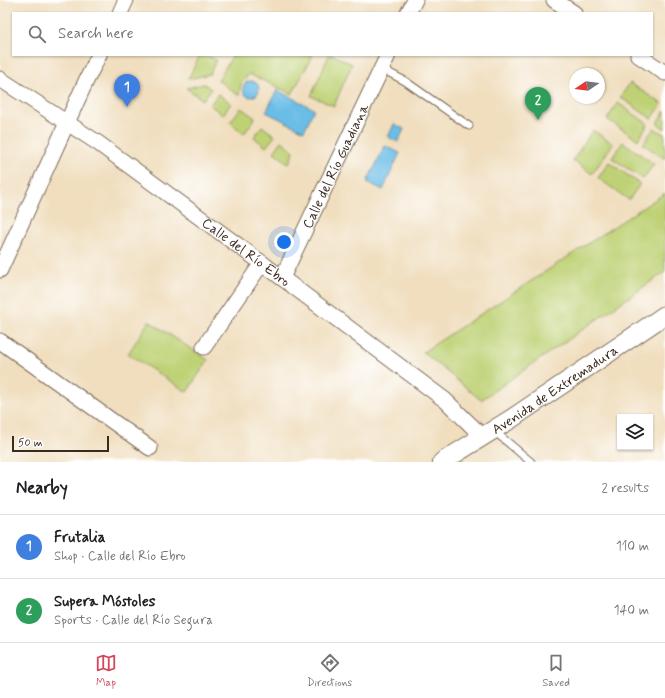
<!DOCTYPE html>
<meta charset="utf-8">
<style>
body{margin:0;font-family:Mynerve,sans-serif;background:#f6f6f6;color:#202124}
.controls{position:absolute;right:12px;bottom:12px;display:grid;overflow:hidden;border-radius:0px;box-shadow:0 1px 3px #0004}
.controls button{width:36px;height:36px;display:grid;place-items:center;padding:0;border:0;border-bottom:1px solid #e0e0e0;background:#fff;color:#202124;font:20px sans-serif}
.compass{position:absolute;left:569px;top:68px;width:36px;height:36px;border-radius:50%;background:#fff;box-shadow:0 1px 3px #0004;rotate:257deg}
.scale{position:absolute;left:12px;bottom:10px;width:97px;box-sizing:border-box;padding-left:4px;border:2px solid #3b2a1e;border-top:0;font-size:11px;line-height:14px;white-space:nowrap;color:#3b2a1e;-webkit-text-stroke:3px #fff;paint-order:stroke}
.you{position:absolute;left:284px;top:242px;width:14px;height:14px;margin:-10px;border:3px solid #fff;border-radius:50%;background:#1a73e8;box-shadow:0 0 0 6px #1a73e833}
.badge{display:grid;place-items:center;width:26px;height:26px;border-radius:50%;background:#d1495b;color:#fff;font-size:13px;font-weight:700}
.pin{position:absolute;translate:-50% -33px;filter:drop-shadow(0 1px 2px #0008)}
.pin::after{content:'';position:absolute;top:21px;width:14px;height:12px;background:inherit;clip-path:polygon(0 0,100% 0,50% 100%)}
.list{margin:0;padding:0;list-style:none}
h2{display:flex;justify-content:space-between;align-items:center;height:52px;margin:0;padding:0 16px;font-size:17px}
h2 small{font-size:13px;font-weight:400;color:#757577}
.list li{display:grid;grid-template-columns:26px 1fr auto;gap:12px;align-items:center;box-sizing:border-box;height:64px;padding:0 16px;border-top:1px solid #e0e0e0}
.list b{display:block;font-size:15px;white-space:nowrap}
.list p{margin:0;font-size:13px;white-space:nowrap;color:#757577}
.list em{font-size:13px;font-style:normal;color:#757577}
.icon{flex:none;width:22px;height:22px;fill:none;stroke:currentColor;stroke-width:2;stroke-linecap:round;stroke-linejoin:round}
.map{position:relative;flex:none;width:665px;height:462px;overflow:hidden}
.search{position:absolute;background:#fff;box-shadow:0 1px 3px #0004;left:12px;right:12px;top:12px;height:44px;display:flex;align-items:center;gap:10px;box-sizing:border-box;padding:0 14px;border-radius:0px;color:#757577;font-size:15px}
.sheet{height:180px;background:#fff}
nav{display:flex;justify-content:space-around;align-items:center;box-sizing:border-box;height:56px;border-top:1px solid #e0e0e0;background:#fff;font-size:11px;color:#757577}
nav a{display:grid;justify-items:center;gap:2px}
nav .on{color:#d1495b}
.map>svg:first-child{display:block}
</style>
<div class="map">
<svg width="665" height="462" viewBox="0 0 665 462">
<rect width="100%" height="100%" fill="#fff"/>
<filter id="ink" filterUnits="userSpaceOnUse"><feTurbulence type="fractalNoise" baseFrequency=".025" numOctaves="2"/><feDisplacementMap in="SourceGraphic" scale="8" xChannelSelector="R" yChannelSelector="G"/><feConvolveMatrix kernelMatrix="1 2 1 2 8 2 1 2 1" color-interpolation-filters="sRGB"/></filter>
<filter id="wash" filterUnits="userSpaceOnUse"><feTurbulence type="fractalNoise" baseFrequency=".012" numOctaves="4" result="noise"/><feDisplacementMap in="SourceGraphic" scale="16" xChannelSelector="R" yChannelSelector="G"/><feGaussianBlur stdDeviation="0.9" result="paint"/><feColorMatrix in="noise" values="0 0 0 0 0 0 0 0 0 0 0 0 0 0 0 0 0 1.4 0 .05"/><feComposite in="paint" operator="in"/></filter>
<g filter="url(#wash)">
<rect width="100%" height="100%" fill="#f0debe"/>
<g fill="#bed174" stroke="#7c7e49">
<path d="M200,55H206L216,60L210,74L188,79Z"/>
<path d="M233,55H313L292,94L249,74L241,84L239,96L218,80Z"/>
<path d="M329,55H333L352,64L334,106L311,96Z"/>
<path d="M630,83L662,104L652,119L620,97Z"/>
<path d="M204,84L211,89L203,100L186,88Z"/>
<path d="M218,94L231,103L223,115L210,105Z"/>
<path d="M618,103L648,124L638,140L607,119Z"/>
<path d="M241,108L255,118L244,134L230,122Z"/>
<path d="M665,111V129L657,123Z"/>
<path d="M262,126L275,136L266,147L254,137Z"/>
<path d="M654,128L665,135V159L643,144Z"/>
<path d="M593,130L613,144L592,174L573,160Z"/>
<path d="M282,141L294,151L289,164L274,152Z"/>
<path d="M623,142L654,164L643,179L612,158Z"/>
<path d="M609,162L640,184L629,200L598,178Z"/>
<path d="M665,193V272L481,400L423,352Z"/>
<path d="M149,321L208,360L187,392L128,354Z"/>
</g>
<g fill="#6bbde6" stroke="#537482">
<circle cx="251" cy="89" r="8"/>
<path d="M277,90L314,109L304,131L266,112Z"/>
<path d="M394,124L404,129L398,142L388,137Z"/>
<path d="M385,146L400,153L383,190L367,182Z"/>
</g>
</g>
<g filter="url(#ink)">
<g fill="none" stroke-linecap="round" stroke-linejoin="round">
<g stroke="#7a6956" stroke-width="9">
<g id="service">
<path d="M382,69L405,81L469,126"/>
<path d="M493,430L531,462"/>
</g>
</g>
<g stroke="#7a6956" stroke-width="17">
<g id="minor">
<path d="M554,0L574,13"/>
<path d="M120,13L126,0"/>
<path d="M408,13L415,0"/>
<path d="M638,55L665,73"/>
<path id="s1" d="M0,79L98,143L262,263L445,400L483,437"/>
<path d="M0,270L86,81L99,55"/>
<path id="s2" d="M282,278L388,55"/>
<path d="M0,341L150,448"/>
<path d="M204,347L262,263"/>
</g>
</g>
<g stroke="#7a6956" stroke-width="20">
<g id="tertiary">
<path id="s3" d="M442,462L511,419L665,315"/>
</g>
</g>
<use href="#service" stroke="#fff" stroke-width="7"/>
<use href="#minor" stroke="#fff" stroke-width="15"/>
<use href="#tertiary" stroke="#fff" stroke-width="18"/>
</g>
</g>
<g text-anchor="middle" stroke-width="4" stroke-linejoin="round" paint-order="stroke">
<g font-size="14" fill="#3b2a1e" stroke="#fff">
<text dy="5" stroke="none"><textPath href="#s2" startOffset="124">Calle del Río Guadiana</textPath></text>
<text dy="5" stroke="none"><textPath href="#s1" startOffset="301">Calle del Río Ebro</textPath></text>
<text dy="5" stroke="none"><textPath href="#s3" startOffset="134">Avenida de Extremadura</textPath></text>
</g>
</g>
</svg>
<div class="controls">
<button><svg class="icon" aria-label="layers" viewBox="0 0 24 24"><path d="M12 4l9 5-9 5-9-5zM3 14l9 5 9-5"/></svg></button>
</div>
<svg class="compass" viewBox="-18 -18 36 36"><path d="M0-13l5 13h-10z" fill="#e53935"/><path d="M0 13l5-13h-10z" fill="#757577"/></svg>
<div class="scale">50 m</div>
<div class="you"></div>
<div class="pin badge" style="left:127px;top:107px;background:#3f7fe0">1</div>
<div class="pin badge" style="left:538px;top:120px;background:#2e9e5b">2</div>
<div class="search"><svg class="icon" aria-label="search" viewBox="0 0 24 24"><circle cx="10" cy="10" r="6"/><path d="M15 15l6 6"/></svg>Search here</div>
</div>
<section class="sheet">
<h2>Nearby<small>2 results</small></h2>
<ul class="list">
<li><span class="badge" style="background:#3f7fe0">1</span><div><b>Frutalia</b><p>Shop · Calle del Río Ebro</p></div><em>110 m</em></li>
<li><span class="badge" style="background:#2e9e5b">2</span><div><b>Supera Móstoles</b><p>Sports · Calle del Río Segura</p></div><em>140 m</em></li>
</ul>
</section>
<nav>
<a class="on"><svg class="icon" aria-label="map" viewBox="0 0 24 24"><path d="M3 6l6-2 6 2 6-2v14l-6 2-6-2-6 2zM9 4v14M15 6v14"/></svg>Map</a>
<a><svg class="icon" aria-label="directions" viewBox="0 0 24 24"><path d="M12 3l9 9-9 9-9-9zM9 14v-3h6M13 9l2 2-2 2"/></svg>Directions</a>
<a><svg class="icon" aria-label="saved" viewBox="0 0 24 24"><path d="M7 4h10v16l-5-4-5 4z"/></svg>Saved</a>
</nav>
